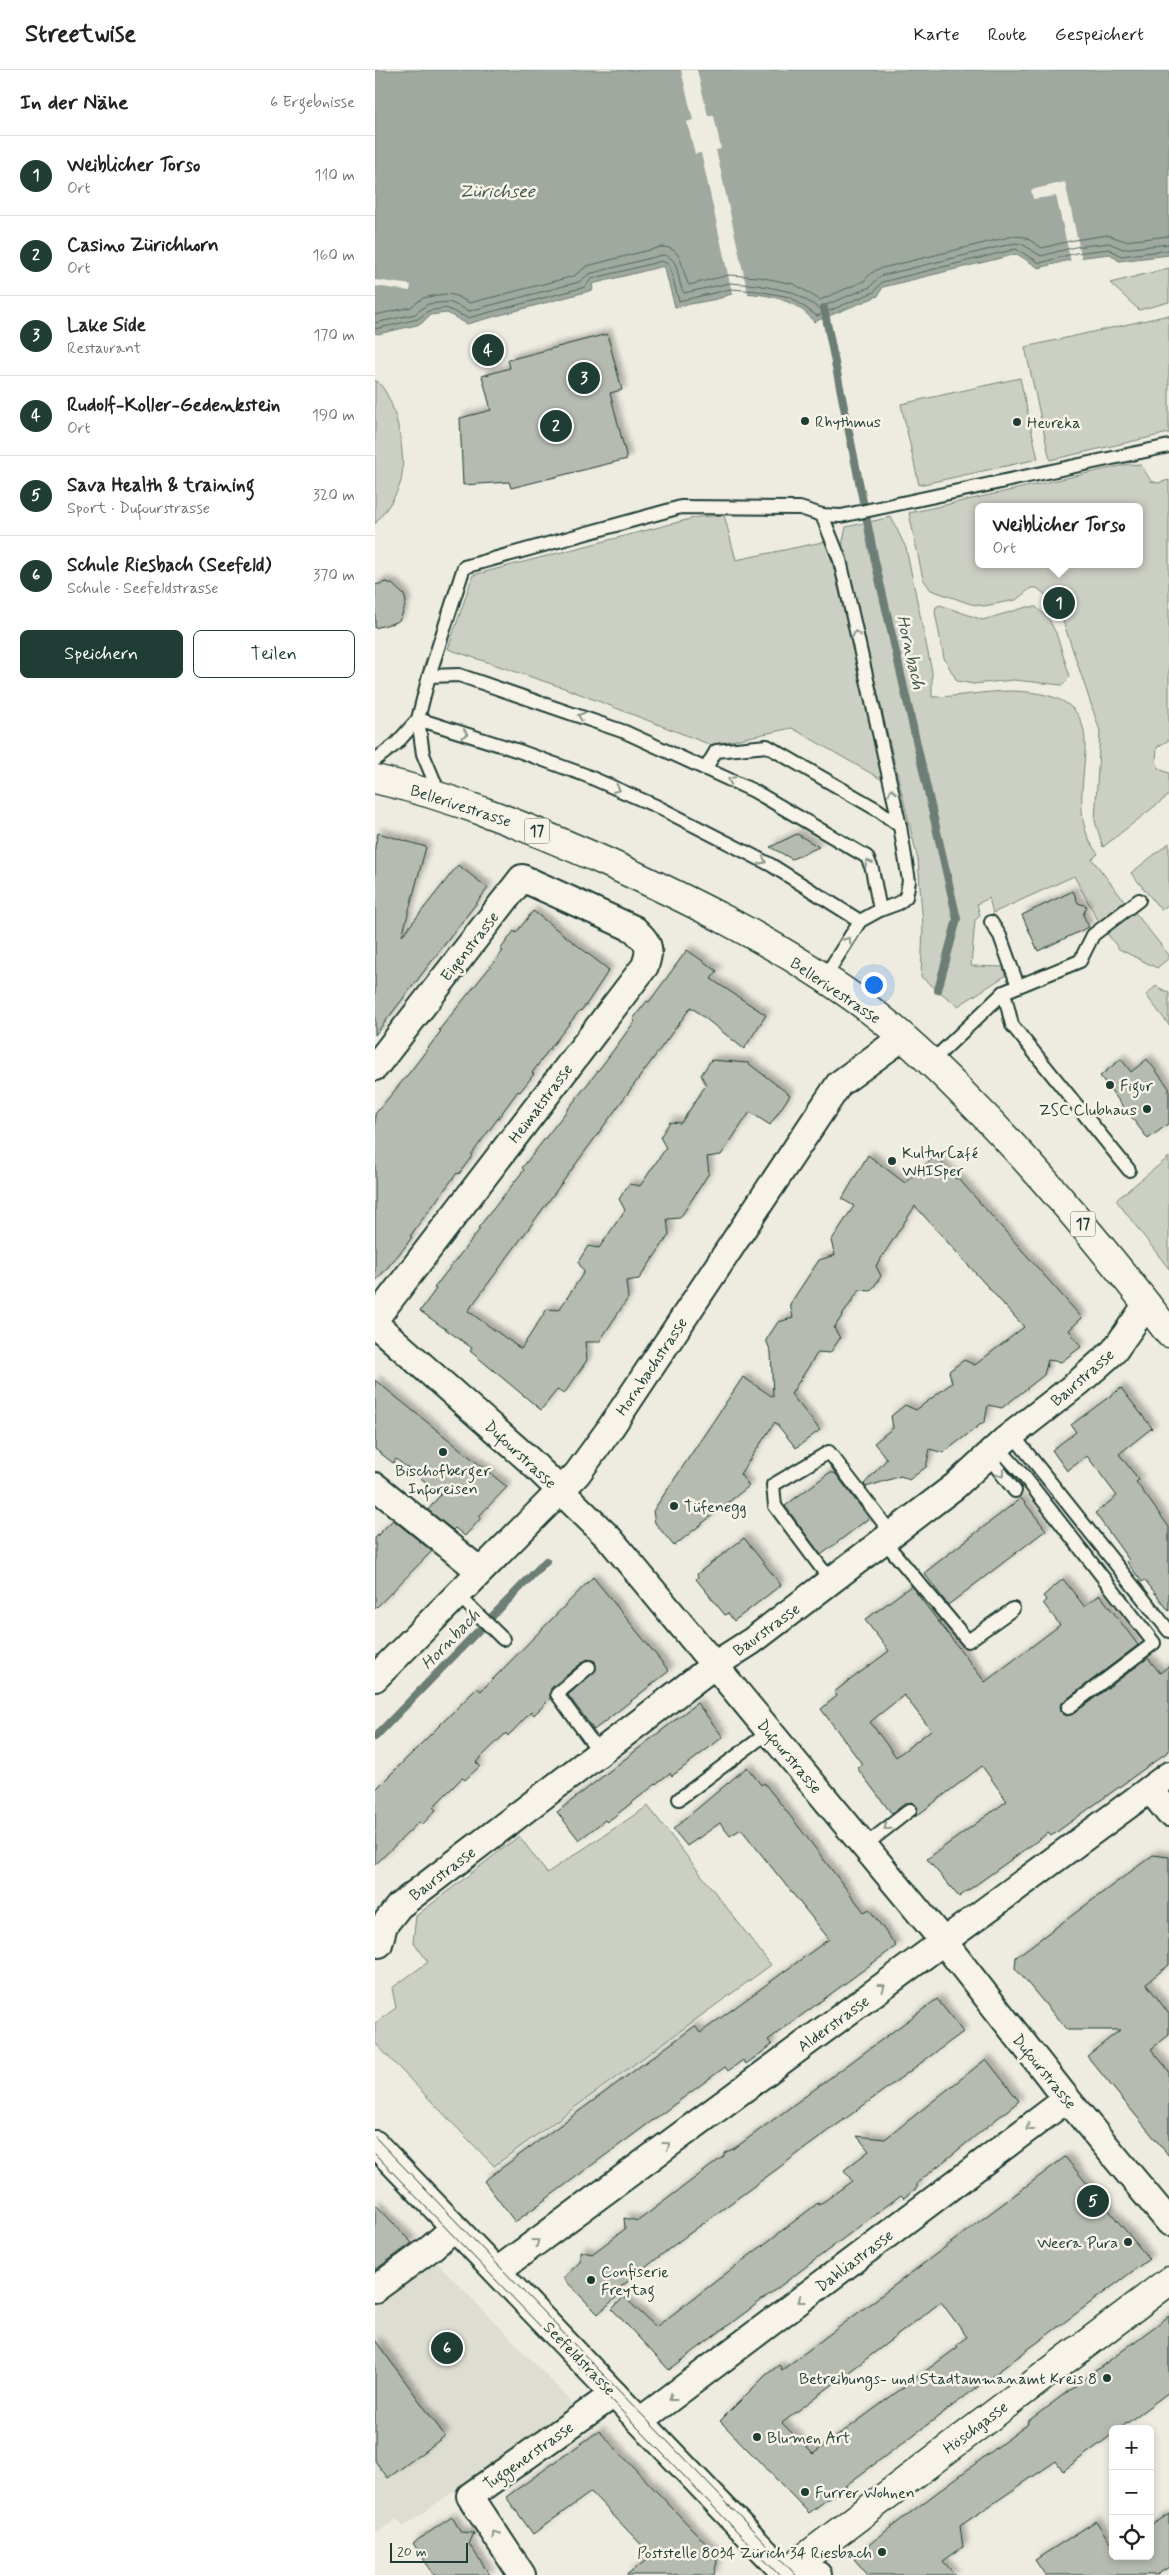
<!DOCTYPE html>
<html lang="de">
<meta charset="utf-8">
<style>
body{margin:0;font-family:Mynerve,sans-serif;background:#f2f2f2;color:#222}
.controls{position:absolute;right:15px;bottom:15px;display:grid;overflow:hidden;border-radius:8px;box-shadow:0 2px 8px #0003}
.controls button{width:45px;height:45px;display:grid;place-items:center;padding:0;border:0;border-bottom:1px solid #e0e0e0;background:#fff;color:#222;font:25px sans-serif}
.scale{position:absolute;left:15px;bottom:12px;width:78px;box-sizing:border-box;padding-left:5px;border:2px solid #1f3d34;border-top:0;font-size:14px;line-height:18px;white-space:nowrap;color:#1f3d34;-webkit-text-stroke:4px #f7f3e8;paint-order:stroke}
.you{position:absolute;left:498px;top:914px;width:18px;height:18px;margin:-12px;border:4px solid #fff;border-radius:50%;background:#1a73e8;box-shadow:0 0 0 8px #1a73e833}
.badge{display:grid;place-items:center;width:32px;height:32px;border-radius:50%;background:#1f3d34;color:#fff;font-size:16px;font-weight:700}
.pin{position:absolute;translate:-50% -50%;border:2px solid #fff;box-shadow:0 1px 5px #0006}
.popup{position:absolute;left:600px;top:433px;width:168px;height:65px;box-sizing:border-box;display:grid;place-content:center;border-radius:8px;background:#fff;filter:drop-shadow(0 1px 4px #0005);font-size:16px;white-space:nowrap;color:#767676}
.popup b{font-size:19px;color:#222}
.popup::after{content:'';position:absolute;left:50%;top:100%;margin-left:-10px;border:10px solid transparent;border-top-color:#fff}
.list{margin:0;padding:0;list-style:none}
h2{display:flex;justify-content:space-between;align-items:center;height:65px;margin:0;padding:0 20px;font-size:21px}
h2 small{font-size:16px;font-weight:400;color:#767676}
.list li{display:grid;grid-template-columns:32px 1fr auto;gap:15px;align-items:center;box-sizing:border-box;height:80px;padding:0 20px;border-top:1px solid #e0e0e0}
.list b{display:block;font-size:19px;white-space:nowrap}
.list p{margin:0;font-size:16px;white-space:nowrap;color:#767676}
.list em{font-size:16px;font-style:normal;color:#767676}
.actions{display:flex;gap:10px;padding:15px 20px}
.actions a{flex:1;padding:11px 0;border:1px solid #1f3d34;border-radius:8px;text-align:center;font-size:18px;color:#1f3d34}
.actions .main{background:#1f3d34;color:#fff}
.icon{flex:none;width:28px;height:28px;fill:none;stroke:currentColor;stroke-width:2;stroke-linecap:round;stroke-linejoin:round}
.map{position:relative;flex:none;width:794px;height:2505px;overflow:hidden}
header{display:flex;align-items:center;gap:30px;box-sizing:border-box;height:70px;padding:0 25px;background:#fff;border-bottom:1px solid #e0e0e0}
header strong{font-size:24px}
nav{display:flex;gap:28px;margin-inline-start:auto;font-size:18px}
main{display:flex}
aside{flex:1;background:#fff}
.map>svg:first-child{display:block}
</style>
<header>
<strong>Streetwise</strong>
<nav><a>Karte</a><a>Route</a><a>Gespeichert</a></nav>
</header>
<main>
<aside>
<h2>In der Nähe<small>6 Ergebnisse</small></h2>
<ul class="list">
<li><span class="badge">1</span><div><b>Weiblicher Torso</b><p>Ort</p></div><em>110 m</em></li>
<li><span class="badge">2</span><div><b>Casino Zürichhorn</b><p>Ort</p></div><em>160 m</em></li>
<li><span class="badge">3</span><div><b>Lake Side</b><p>Restaurant</p></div><em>170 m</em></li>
<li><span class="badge">4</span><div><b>Rudolf-Koller-Gedenkstein</b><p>Ort</p></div><em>190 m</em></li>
<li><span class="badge">5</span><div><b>Sava Health &amp; training</b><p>Sport · Dufourstrasse</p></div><em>320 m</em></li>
<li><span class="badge">6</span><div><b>Schule Riesbach (Seefeld)</b><p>Schule · Seefeldstrasse</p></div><em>370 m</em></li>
</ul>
<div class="actions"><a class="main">Speichern</a><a>Teilen</a></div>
</aside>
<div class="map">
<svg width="794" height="2505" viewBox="0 0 794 2505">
<defs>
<filter id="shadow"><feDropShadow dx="4.5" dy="-4.5" stdDeviation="2.5" flood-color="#0004"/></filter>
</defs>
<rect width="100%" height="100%" fill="#eeece1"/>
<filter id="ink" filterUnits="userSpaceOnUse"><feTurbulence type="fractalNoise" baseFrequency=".02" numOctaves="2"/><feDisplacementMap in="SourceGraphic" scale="10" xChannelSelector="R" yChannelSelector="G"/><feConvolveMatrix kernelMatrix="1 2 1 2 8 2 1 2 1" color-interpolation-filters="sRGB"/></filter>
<g filter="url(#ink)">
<path fill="#ddddd2" d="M55,2185L193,2328L196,2336L192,2342L28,2457L22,2449L0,2464V2227Z"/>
<g fill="#cccfc4" stroke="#76867c" fill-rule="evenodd">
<path d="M794,198V232L764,240L735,213Z"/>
<path d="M794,245V363L675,390L650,277Z"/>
<path d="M645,308L663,389L544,415L526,334Z"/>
<path d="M0,310C21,323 32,388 26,411C21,428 10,441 0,454Z"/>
<path d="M754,394L766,395L776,411L783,413L794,410V670L782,677L781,691L784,699L794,703V725L728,777L720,751L725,661L687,548L672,526L662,518H656L641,530L609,536L596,534L556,520L548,509L534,443ZM604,437H764V494H604Z"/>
<path d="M349,445L361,490L452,471L511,712L417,658L336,675L192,619L73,579L98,505L323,447Z"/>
<path d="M516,447L531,478L557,602V627C583,627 610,621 637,621C767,624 673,723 723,784L717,789L751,833L724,852L699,806L618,843L614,828L602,834L605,846L600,850L596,896L629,897L630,906L583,936L546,907L548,856L543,790L467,476L471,457Z"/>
<path d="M565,535L608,550L652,537H661L673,548L681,563L695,607L687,615L639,610L598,614L582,611L569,588L560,542L561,537Z"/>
<path d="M794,773V834L786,840L756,803Z"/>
<path d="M758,840L794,885V888L782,898L744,879L730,861Z"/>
<path d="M781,916L794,923V955L771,925Z"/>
<path d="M794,1087V1199L741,1130Z"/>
<path d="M273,1736L396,1895L119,2096L0,1973V1953L21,1938L17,1918L53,1892L38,1871L41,1846L144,1766L172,1803Z"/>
</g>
<path fill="#9fa99f" stroke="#6c7e74" d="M0,0H794V185L744,191L735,184L702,188L664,198L642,184L508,217L503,226L439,252C423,229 384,221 357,224C352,225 347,228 342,229C328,232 314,234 300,237L289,196L217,214L218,220L92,254L72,243L55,245L46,254L3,264L0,263Z"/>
<g fill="#eeece1">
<path d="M306,0H322L333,46H339L346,79L341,80L374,228L358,227L326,83L320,84L312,52L318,50Z"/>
<path d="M690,112L707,190L696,192L681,126L658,129L656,120Z"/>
<path d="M0,210L36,215L35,221L0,216Z"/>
</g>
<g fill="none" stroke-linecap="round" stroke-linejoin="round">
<g stroke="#52685f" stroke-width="1">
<path d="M0,245L36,237L48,228L69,224L79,225L95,233L199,206L212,196L286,177C310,177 305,200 314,215L354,205L384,207L419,214L445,230L489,211L495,204L503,199L638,166L650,167L667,178L699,170L733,165L750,171L794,166"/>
<path d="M0,253L40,244L53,234L74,232L94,241L204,212L214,204L287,185C306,186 301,211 309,223L355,213L383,215L417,222L444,238L495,217L505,206L640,173L647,174L666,186L700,177L734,173L748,179L794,174"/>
<path d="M0,259L43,249L53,241L71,238L93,248L210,217L216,209L287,191L294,195L304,231L356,219L382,221L415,227L442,246L499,222L507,212L641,179L665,193L701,183L734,179L746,186L794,180"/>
</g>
<g stroke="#6c7e74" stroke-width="8">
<path d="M449,238L500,491L582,849L563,920"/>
<path d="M0,1667L171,1491"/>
</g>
</g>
<g fill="#b5bbb0" stroke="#1f3d34" fill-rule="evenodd" filter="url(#shadow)">
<path d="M232,264L247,320L235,323L252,389L136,418L134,412L88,415L85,348L116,340L107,306L135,298L133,290Z"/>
<path d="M11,512L17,514L29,525L31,532L26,548L22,552L0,558V515Z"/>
<path d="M3,763L51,777L27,866L83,795L113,818L0,965V776Z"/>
<path d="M422,764L444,777L417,789L395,777Z"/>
<path d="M698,821L703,833L712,836L708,845L714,857L663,881L647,845Z"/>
<path d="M158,841L234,900L213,932L206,941L205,940L173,981L157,1003L159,1004L145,1022L143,1021L96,1085L97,1086L84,1104L82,1103L35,1166L37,1167L30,1177L0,1212V1044L35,1002L66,961L64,960L128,881L125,880L139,861L141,863Z"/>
<path d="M312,880L342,901L336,909L391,945L369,979L316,937L93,1241L146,1279L172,1239L184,1240L209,1202L203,1192L213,1176L224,1178L250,1140L244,1129L254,1114L265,1116L291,1078L285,1067L295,1052L306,1053L331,1015L326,1005L336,990L373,993L415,1025L395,1055L375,1042L346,1085L332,1087L334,1103L305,1148L292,1149L294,1165L264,1209L251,1211L253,1228L224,1272H210L212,1290L198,1311L189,1324L182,1320L166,1340L95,1281L97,1278L45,1241L61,1219L59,1218L105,1159L103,1158L149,1100L147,1098L229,993L260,951L258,949L272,931L274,932Z"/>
<path d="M746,989L756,1002L772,989L794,1018V1053L773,1069L725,1006Z"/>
<path d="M493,1085L530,1113L560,1086L581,1109L583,1108L707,1248L694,1260L706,1277L686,1292L673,1290L669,1305L627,1338L613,1335L610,1351L568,1383L555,1379L551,1397L534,1410L526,1406L491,1417L489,1414L512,1389L499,1373L518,1358L516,1346L530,1335L541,1340L577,1313L574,1301L589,1290L600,1295L649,1257L540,1136L501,1196L506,1206L496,1221L484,1220L459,1258L465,1268L455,1283L443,1282L416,1324L445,1360L421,1378L400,1352L365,1404L374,1416L299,1476L280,1453L278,1441L368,1307L398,1327L396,1282L391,1270L403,1252L418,1248L415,1234L444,1190L460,1185L456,1171L479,1136L467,1129Z"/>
<path d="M0,1310L132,1417L104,1446L106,1448L90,1466L80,1458L78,1460L53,1440L66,1424L21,1389L18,1393L0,1379Z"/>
<path d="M746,1318L777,1358L744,1384L764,1410L761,1412L794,1457V1541L770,1510L767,1512L752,1492L754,1490L720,1443L742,1426L712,1386L692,1401L677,1380L701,1362L696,1355Z"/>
<path d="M454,1403H460L494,1448L446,1485L410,1436Z"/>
<path d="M646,1428L671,1460L573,1535L549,1503Z"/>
<path d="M18,1450L57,1481L0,1539V1468Z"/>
<path d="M369,1468L406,1515L359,1551L353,1543L350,1545L321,1509L323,1507L322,1504Z"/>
<path d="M218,1507L294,1601L219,1660L193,1625L221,1600L220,1591L213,1589L209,1591L176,1618L175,1629L159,1645L156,1642L133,1666L131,1663L101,1692L105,1696L90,1710L87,1708L58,1737L61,1740L47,1755L44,1752L0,1795V1720L102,1618L106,1621L122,1605Z"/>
<path d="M688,1509L709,1536L725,1525L763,1575L688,1632L685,1635L686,1642L690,1646L698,1644L773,1588L785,1603L794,1596V1681L676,1766L673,1763L584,1827L552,1789L632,1731L607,1696L540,1747L543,1738L538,1732L530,1733L517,1744L482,1698L487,1694L446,1639L462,1626L459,1622L514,1581L490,1550L536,1516L610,1612L685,1555L668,1533L671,1530L668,1526ZM529,1625L556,1660L521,1687L495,1652Z"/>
<path d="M322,1633L348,1667L297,1706L295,1703L232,1752L230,1750L204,1770L182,1742Z"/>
<path d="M372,1697L386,1715L389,1713L420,1752L489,1842L494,1839L521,1876L393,1970L397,1975L371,1994L368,1990L353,2001L350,1997L140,2152L109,2111L320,1956L325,1963L454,1869L366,1759L355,1766L345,1753L312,1776L298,1759Z"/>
<path d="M778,1785L794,1787V1895L771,1913L794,1944V1965L776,1979L794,2001V2086L712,1986L745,1960H692L640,1898L641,1887Z"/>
<path d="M562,1929L588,1962L299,2175L242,2220L246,2223L223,2244L188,2208L205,2192V2181L217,2184L250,2159L249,2148L263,2151L349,2086V2083L360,2078Z"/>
<path d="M611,1989L644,2031L542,2113V2118L529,2128L526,2125L294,2300L237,2239L249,2227L281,2257L443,2133L444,2135L477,2111L469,2100L494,2081L482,2066L510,2069Z"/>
<path d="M690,2087L774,2189L434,2443L345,2351L391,2305L404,2295L407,2300ZM566,2232L592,2267L581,2275L583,2277L438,2384L407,2353Z"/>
<path d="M0,2134L37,2173L0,2200Z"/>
<path d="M794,2246V2322L744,2359H738V2364L688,2401L681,2391L585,2456L588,2477L568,2491L580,2505H493L479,2489L511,2461L653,2354L652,2352Z"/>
<path d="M0,2270L70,2366L13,2408L0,2391Z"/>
<path d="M224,2361L339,2482L342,2491L339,2505H251L277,2486L216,2422L158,2464L131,2427Z"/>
<path d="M794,2444V2497L782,2505H670L660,2490L721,2451L738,2477V2486H775V2456Z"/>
<path d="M77,2447L86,2462L99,2463L94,2474L115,2505H59L38,2473Z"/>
</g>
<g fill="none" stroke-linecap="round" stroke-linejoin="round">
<g stroke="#1f3d34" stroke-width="16">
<g id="lane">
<path d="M447,445L465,490L525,756L534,811L531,827L524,833L505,840L485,851L449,908"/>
<path d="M54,606L84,605L250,662L379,721L492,787L497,799L505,840"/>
<path d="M0,690L21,674L43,649L54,606L89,497L306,437L425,438L447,445L466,446L794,376"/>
<path d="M331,698L341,681L392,676L503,740L525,756"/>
<path d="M65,725L48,684L43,649L144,681L210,705L281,736L396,795L485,851"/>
<path d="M616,852L625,866L643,916"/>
<path d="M629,922L637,955L754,1100"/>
<path d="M556,992L629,922L705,891L718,865L764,830"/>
<path d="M637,1364L794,1561"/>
<path d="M623,1377L649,1406L779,1573L693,1638"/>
<path d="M613,1386L640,1421"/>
<path d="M509,1471L593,1571L638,1539"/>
<path d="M456,1511L400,1436L398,1415L454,1382L517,1464"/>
<path d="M82,1524L128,1569"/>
<path d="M214,1597L182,1624L225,1683"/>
<path d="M304,1729L395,1661"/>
<path d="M489,1776L535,1740"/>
</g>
</g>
<g stroke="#1f3d34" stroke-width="30">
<g id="street">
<path d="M0,997L147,808L259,859C273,873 277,876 270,896L0,1249"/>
<path d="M0,1254L153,1389L235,1469L568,1871L692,2029L794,2152"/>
<path d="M0,1416L105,1501"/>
<path d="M0,1608L202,1404L234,1360L464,1014L528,967"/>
<path d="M775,1719L794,1743"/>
<path d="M4,1874L9,1855L24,1836L341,1594L377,1571L580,1416L630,1370L703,1313L739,1281L772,1234"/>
<path d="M0,2074L410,2503L443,2505"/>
<path d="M122,2201L794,1705"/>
<path d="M0,2219L56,2178L79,2158"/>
<path d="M265,2351L692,2029"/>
<path d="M147,2505L95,2426L239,2324"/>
</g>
</g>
<g stroke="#1f3d34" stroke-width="31">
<path id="secondary" d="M407,2505L794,2211"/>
</g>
<g stroke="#1f3d34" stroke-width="31">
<path id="primary" d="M0,709C80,727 154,758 229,791C312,829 394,869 469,921C515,952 555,990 593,1029C666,1102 731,1181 794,1263"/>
</g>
<use href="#lane" stroke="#f7f3e8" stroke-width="12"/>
<use href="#street" stroke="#f7f3e8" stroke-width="26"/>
<use href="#secondary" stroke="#f7f3e8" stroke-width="28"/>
<use href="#primary" stroke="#f7f3e8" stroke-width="28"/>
<g stroke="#1f3d34" stroke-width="1">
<path d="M0,2067L421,2505"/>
<path d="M0,2084L404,2505"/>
</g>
</g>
<defs><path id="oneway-chevron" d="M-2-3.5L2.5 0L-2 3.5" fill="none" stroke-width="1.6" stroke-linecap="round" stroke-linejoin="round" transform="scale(1.25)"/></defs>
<g stroke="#8b988e">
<use href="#oneway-chevron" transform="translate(481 564) rotate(-103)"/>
<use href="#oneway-chevron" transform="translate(206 646) rotate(-160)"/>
<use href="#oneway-chevron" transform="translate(90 664) rotate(17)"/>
<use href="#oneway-chevron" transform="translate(356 710) rotate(-154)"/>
<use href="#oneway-chevron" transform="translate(242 719) rotate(23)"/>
<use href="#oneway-chevron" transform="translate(517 722) rotate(-103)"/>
<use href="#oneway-chevron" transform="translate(388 791) rotate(28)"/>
<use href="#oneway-chevron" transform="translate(493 793) rotate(-120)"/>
<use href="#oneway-chevron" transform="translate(473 870) rotate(-58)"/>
<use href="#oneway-chevron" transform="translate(626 1404) rotate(53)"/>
<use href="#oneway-chevron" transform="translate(512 1757) rotate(141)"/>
<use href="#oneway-chevron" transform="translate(507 1917) rotate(-36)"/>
<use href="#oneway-chevron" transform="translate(654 2058) rotate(143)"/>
<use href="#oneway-chevron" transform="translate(292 2075) rotate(-36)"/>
<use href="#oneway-chevron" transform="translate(161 2172) rotate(-36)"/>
<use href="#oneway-chevron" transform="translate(426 2230) rotate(143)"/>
<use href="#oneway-chevron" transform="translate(297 2328) rotate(143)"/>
<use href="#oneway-chevron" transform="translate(120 2464) rotate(-123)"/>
</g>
</g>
<g fill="#1f3d34" stroke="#f7f3e8" stroke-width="2">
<circle cx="430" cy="351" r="5"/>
<circle cx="642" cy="352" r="5"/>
<circle cx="735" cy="1015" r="5"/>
<circle cx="772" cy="1039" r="5"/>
<circle cx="517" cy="1091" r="5"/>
<circle cx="68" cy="1382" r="5"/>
<circle cx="299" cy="1436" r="5"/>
<circle cx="753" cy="2172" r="5"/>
<circle cx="216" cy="2210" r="5"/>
<circle cx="732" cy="2308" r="5"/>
<circle cx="382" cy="2367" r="5"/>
<circle cx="430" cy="2422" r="5"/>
<circle cx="507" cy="2482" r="5"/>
</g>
<g text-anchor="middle" stroke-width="5" stroke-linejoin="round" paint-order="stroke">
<g fill="#f7f3e8" stroke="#60746a" stroke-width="1">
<rect x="149.5" y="748.5" width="25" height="25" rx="4"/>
<rect x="695.5" y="1141.5" width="25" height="25" rx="4"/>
</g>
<g font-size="15" font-weight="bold" fill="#1f3d34">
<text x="162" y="766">17</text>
<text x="708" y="1159">17</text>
</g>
<g font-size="16" fill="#1f3d34" stroke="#f7f3e8" text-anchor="start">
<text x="440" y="357">Rhythmus</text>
<text x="652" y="358">Heureka</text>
<text x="745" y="1021">Figur</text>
<text x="762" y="1045" text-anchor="end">ZSC Clubhaus</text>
<text x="527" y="1088">KulturCafé<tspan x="527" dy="18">WHISper</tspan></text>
<text x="68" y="1406" text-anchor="middle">Bischofberger<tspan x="68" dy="18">Inforeisen</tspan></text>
<text x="309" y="1442">Tüfenegg</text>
<text x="743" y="2178" text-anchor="end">Weera Pura</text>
<text x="226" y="2207">Confiserie<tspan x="226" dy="18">Freytag</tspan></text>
<text x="722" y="2314" text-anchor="end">Betreibungs- und Stadtammanamt Kreis 8</text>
<text x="392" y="2373">Blumen Art</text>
<text x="440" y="2428">Furrer Wohnen</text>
<text x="497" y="2488" text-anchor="end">Poststelle 8034 Zürich 34 Riesbach</text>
</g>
<g font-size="16" fill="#1f3d34" stroke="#f7f3e8">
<text transform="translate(86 735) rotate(18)" y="6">Bellerivestrasse</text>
<text transform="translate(94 876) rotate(-52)" y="6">Eigenstrasse</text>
<text transform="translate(461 920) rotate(34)" y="6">Bellerivestrasse</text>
<text transform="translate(165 1033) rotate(-53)" y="6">Heimatstrasse</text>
<text transform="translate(276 1296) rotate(-56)" y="6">Hornbachstrasse</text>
<text transform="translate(707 1307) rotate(-41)" y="6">Baurstrasse</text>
<text transform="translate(146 1384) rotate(43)" y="6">Dufourstrasse</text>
<text transform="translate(391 1559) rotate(-36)" y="6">Baurstrasse</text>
<text transform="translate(415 1686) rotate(50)" y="6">Dufourstrasse</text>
<text transform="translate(67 1803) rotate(-37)" y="6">Baurstrasse</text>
<text transform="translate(458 1953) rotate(-36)" y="6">Alderstrasse</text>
<text transform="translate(670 2001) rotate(51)" y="6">Dufourstrasse</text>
<text transform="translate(479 2190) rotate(-37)" y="6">Dahliastrasse</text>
<text transform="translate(205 2288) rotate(46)" y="6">Seefeldstrasse</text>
<text transform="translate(600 2357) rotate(-37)" y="6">Höschgasse</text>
<text transform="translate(153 2385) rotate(-35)" y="6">Tuggenerstrasse</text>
</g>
<g font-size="18" font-style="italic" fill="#3f584f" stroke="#f7f3e8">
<text x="122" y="127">Zürichsee</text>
<text transform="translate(536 582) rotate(77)" y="6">Hornbach</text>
<text transform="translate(75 1569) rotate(-46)" y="6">Hornbach</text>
</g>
</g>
</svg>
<div class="controls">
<button>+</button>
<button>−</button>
<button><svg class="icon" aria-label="locate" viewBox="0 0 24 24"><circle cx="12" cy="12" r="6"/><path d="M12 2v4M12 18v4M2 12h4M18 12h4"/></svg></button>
</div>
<div class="scale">20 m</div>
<div class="you"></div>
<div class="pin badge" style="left:684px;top:533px">1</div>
<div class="popup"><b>Weiblicher Torso</b>Ort</div>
<div class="pin badge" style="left:181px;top:356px">2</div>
<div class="pin badge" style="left:209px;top:308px">3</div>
<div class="pin badge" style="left:113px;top:280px">4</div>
<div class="pin badge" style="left:718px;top:2131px">5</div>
<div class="pin badge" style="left:72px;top:2278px">6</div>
</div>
</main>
